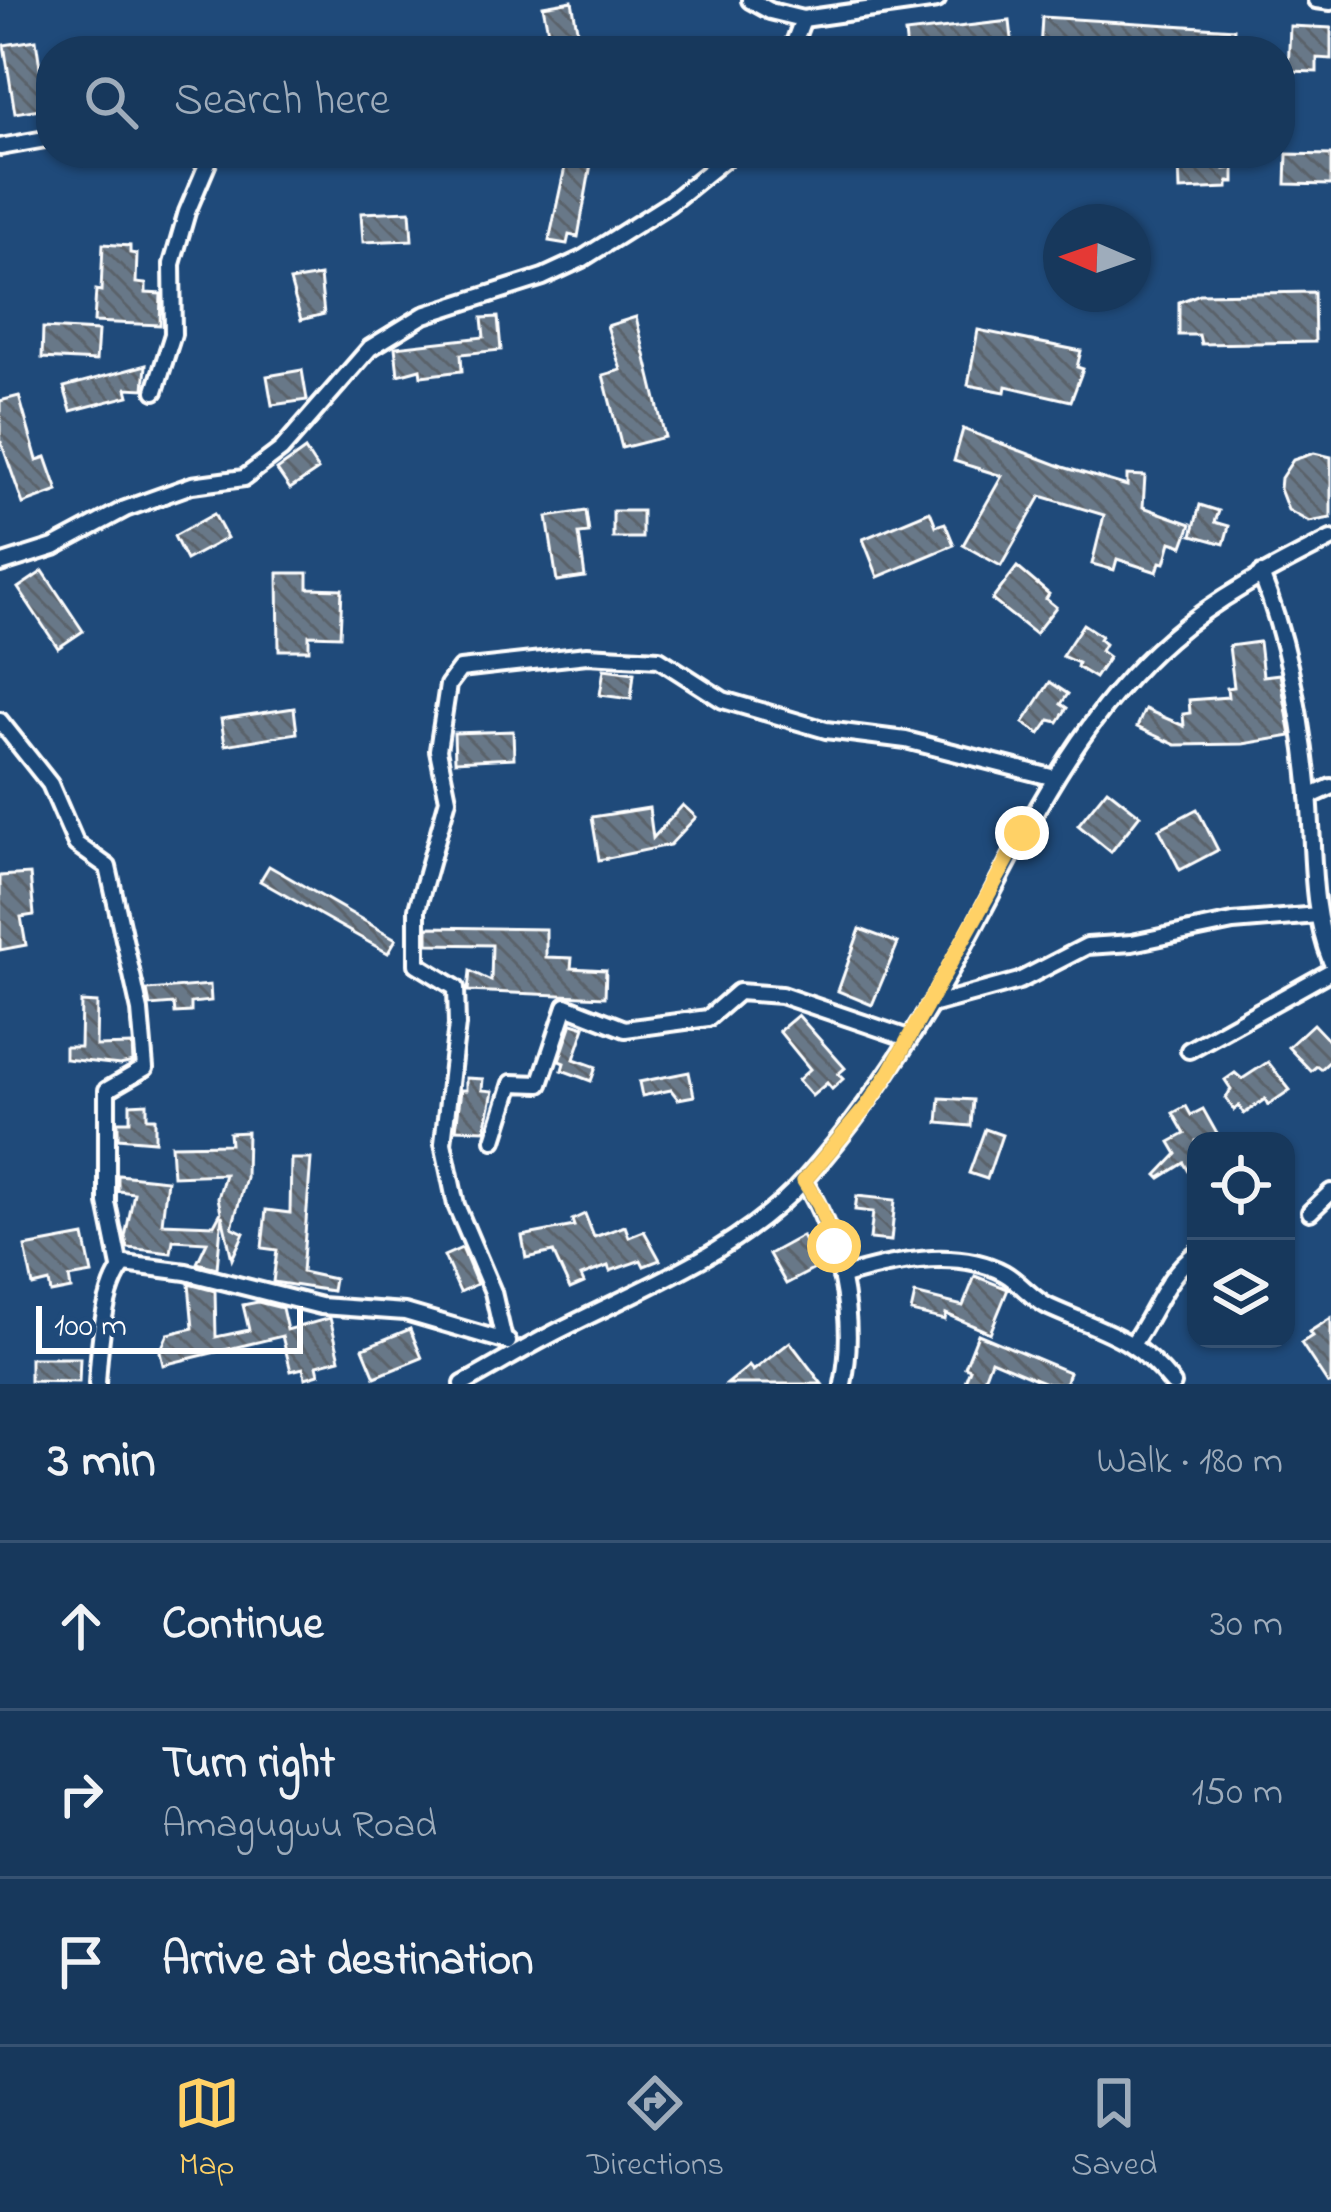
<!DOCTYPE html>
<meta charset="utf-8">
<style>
body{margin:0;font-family:"Indie Flower",sans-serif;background:#203f62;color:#f1f3f6}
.controls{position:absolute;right:36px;bottom:36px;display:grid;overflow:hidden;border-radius:24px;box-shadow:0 3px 9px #0004}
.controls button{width:108px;height:108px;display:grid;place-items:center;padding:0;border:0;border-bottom:3px solid #365272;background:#17385c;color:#f1f3f6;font:60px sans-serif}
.compass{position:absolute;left:1043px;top:204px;width:108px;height:108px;border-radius:50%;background:#17385c;box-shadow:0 3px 9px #0004;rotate:272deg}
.scale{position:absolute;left:36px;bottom:30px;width:267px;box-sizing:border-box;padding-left:12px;border:6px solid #fff;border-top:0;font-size:33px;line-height:42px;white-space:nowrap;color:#fff;-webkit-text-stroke:9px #1f4a7a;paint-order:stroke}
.stop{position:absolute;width:36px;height:36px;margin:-27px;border:9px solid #ffd166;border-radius:50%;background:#fff}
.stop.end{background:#ffd166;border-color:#fff;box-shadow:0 3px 12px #0008}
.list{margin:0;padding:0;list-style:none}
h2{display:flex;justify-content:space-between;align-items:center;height:156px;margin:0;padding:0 48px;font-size:51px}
h2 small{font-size:39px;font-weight:400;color:#9eacbb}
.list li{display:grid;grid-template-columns:78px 1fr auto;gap:36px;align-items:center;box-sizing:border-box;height:168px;padding:0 48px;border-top:3px solid #365272}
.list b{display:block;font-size:45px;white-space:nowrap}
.list p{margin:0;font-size:39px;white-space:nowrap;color:#9eacbb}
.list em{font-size:39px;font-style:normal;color:#9eacbb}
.icon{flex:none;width:66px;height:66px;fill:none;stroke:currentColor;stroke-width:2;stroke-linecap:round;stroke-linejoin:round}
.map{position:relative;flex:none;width:1331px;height:1384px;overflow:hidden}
.search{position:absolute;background:#17385c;box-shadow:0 3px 9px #0004;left:36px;right:36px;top:36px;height:132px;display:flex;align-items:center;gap:30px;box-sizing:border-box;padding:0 42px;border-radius:48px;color:#9eacbb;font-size:45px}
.sheet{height:660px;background:#17385c}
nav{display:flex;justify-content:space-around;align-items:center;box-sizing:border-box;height:168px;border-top:3px solid #365272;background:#17385c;font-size:33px;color:#9eacbb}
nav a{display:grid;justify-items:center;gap:6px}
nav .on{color:#ffd166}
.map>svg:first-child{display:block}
</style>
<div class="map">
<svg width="1331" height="1384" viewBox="0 0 1331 1384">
<defs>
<pattern id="building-back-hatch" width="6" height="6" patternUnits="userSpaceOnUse" patternTransform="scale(3)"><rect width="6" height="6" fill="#687888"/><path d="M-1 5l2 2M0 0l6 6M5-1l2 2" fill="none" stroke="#5a626a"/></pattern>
</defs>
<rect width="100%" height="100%" fill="#1f4a7a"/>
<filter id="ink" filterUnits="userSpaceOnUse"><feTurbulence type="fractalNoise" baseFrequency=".00833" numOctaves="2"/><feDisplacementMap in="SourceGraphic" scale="24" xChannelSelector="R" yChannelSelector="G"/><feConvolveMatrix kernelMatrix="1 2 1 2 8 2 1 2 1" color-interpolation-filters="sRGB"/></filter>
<g filter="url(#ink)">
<g fill="url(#building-back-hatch)" stroke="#fff" stroke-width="3">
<path d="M572,1L581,51H552L543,6Z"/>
<path d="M1042,17L1234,29L1232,51H1040Z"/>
<path d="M1010,21L1013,48L907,51L905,33Z"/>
<path d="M1290,26L1331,28V59L1317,58V72L1288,71Z"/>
<path d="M36,40L46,108L15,113L4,45Z"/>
<path d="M568,153H593L578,237L569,235L567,244L549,241Z"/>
<path d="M1287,154L1331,155V185L1286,184Z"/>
<path d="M1225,160V169L1234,168V182H1228V188L1180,190L1179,162Z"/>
<path d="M410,211L412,240L363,242L361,213Z"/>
<path d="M103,244L130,246V253L137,254L136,283L146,284V293L161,294L160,325L94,322L96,290L101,291Z"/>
<path d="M320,276L324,314L301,320L290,281Z"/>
<path d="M1314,292L1315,342L1201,344L1199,335H1179V302L1200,294Z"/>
<path d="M498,317L501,350L461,354L462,371L421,376L420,369L398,375L395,347L484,337L482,318Z"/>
<path d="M636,317L665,437L622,448L603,375L621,370L607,326Z"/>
<path d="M43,328L98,331L96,361L42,358Z"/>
<path d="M978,330L1081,351L1077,367L1083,369L1071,401L1006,386L1005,392L968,385Z"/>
<path d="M146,365L144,389L127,388L129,396L71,411L64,387Z"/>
<path d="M302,370L307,400L272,405L267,376Z"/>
<path d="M19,396L37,460L46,457L58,491L23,504L0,439V401Z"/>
<path d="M963,429L1063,467L1127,486V475L1145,476L1143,507L1191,524L1183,546L1171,542L1165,563L1160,562L1157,572L1117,559L1114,570L1092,564L1104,515L1041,496L1001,566L963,545L1002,476L954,461Z"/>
<path d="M305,450L318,470L290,489L277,470Z"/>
<path d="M1314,453L1331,457V518L1309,522L1288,510L1280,489L1281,478L1293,460Z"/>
<path d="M1200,505L1219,511L1215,522L1229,526L1224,544L1192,535Z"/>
<path d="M586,511L589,533L579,534L585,577L557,581L547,517Z"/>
<rect x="613" y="511" width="29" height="27"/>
<path d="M930,511L936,526L945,523L954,545L878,577L863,539Z"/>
<path d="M214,514L227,538L186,560L174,536Z"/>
<path d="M1017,567L1049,594L1046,599L1056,607L1035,634L992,600Z"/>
<path d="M43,571L83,631L58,648L18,588Z"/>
<path d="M278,573H308V588L342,589L340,636L309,635V650H279Z"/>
<path d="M1083,624L1101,636L1099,639L1105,644L1101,651L1109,657L1095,678L1077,667L1078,663L1062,656Z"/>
<path d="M1259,642L1263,676L1280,674L1291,736L1243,744L1176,745L1137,727L1145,709L1184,726L1183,714L1190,713L1189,700L1228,697L1227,688L1234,687L1229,646Z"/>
<path d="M604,669L634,673L631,699L600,695Z"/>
<path d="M1050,682L1068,694L1061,704L1067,708L1058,722L1050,720L1040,734L1023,723Z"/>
<path d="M294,708L297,733L225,745L221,719Z"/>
<path d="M513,731L514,758L455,761L454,733Z"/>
<path d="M1107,789L1140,815L1111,852L1078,825Z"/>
<path d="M683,805L696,817L670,845L599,860L592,817L649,808L653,838Z"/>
<path d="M1197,809L1218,850L1180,870L1159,829Z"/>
<path d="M269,866L396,939L388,953L260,881Z"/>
<path d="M30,874L34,915L21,917L26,945L0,950V876Z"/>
<path d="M428,927L546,929V957L572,958L571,968L606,970L605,997L468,991L470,971L491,981L492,945L428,944Z"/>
<path d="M860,929L898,943L872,1005L838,991Z"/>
<path d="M210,985L211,1001L191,1003V1012L175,1013L174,1004L150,1006L147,990Z"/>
<path d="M81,1002L97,1003L96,1046L132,1045L133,1062L120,1065L65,1059V1047H80Z"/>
<path d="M798,1015L845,1068L838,1074L843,1079L832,1089L827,1083L812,1096L798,1080L810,1069L779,1031Z"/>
<path d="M572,1023L585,1027L574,1059L596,1067L591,1081L562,1070L564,1063L559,1061Z"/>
<path d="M1313,1024L1331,1043V1060L1321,1069L1317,1066L1311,1071L1288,1047Z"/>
<path d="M1268,1062L1290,1090L1268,1105L1265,1099L1244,1114L1239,1106L1234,1110L1226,1098L1231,1089L1225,1080L1235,1073L1242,1079Z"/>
<path d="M689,1072L694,1096L678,1099L671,1090L642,1096L639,1082Z"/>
<path d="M466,1078L483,1079L482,1090L493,1091L485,1130L456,1129L461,1090H466Z"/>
<path d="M940,1098L973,1100L971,1126L938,1123Z"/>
<path d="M147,1103V1118H155V1141L118,1138V1121H130V1104Z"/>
<path d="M1186,1106L1191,1115L1203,1109L1221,1141H1196V1184L1184,1163L1160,1178L1157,1175L1177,1154L1170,1142L1185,1134L1173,1113Z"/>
<path d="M985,1129L1002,1135L987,1179L969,1173Z"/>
<path d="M247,1132L246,1178L232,1227L244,1233L232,1259L222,1215L217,1268L197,1263L207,1242L173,1240L171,1253L128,1248L125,1237L134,1193L118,1191V1175L167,1180L162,1223L214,1225L221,1212L218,1198L225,1174L173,1176L171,1145L230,1144L229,1133Z"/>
<path d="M291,1159H311L302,1272L334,1279L332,1291L273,1282L277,1250L262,1248L266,1210L290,1213Z"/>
<path d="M857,1196L895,1200L891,1241L870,1239L873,1212L855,1210Z"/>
<path d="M585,1214L594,1237L625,1226L629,1237L644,1231L660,1260L644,1266L641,1260L610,1271L608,1266L581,1276L584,1283L570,1289L553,1252L526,1258L522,1236L574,1226L572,1220Z"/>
<path d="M84,1236L92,1274L69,1278L71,1289L51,1293L49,1282L33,1286L25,1247Z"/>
<path d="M802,1236L818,1267L786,1284L769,1254Z"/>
<path d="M462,1248L477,1284L460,1292L444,1256Z"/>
<path d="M975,1276L1008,1289L990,1333L946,1314L945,1320L911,1312L915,1294L963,1306Z"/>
<path d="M189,1284L215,1291L216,1337L249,1330L243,1305L258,1302L282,1308L287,1330L330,1318L340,1359L317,1365L319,1374L305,1378L303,1368L291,1371L282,1336L163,1365L160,1352L168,1334L193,1328Z"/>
<path d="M1331,1318V1384H1328L1301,1343L1312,1336L1309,1332Z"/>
<path d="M410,1329L422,1358L375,1377L363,1348Z"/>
<path d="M978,1334L1069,1372L1065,1384H1048L991,1360L982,1384H964L970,1369L965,1367Z"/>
<path d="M790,1342L822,1384H727L749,1366L753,1371Z"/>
<path d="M30,1358H80L79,1382L30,1381Z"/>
</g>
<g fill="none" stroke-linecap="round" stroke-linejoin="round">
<g stroke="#fff" stroke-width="22">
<g id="street">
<path d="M750,0L770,11L803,19L937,0"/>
<path d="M1316,0L1331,2"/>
<path d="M791,51L803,19"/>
<path d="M0,147L51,138"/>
<path d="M155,391L173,334L172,264L187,212L212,153"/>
<path d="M0,564L54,547L125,509L192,485L244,478L281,450L370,348L424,315L543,277L582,259L669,204L732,153"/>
<path d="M1261,574C1289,644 1302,720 1309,794C1314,851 1310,908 1331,961"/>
<path d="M0,721L50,784L76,844L108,867L140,1011L145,1068L107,1090V1203L120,1267"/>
<path d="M1309,797L1331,787"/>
<path d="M931,1005L1019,981L1087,946L1132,943L1233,922L1318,915"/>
<path d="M1189,1050L1331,971"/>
<path d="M494,1140L512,1083L540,1084L566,1006L625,1029L708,1018L738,992L781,995L908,1038"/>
<path d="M804,1181C839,1238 857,1317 843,1384"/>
<path d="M1310,1212L1331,1192"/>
<path d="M841,1277C889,1262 956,1247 1004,1273C1020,1282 1032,1299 1049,1307C1104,1332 1132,1334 1173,1384"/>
<path d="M504,1340L493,1292L456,1205L443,1143L457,1025L456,988L417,964V909L448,799L438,750L448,685L460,669L587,655L659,659L723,700L826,730L906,740L1055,778"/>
<path d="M1133,1343C1156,1311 1165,1276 1196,1253"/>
<path d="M97,1384C99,1352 103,1286 125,1264L186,1272L321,1306L405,1312L508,1342"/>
<path d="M463,1384C498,1365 531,1344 566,1327C649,1285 741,1250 805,1179C854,1125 894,1066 932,1003C1006,879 1057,736 1169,639C1217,597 1274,568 1331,539"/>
</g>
</g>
<use href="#street" stroke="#1f4a7a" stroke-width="14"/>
</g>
</g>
<g fill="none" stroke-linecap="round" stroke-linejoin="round" filter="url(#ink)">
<path stroke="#ffd166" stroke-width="15" d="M834,1246L819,1205L804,1181L867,1106L890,1072L1022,833"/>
</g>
</svg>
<div class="controls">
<button><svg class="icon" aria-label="locate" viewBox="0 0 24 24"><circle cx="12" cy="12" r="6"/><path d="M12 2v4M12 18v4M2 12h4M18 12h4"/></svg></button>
<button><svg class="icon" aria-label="layers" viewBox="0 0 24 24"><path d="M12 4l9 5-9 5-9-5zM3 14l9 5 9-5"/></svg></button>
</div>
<svg class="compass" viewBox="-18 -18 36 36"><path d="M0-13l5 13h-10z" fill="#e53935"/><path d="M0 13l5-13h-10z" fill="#9eacbb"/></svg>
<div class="scale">100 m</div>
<div class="stop" style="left:834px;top:1246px"></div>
<div class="stop end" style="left:1022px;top:833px"></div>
<div class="search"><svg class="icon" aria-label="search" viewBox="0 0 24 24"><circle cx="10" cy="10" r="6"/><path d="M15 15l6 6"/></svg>Search here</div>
</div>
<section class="sheet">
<h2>3 min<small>Walk · 180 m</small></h2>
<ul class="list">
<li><svg class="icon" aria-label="ahead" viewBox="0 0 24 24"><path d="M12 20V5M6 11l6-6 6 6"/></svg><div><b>Continue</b></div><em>30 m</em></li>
<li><svg class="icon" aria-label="right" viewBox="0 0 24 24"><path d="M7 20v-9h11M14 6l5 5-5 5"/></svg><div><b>Turn right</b><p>Amagugwu Road</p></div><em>150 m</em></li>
<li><svg class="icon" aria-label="arrive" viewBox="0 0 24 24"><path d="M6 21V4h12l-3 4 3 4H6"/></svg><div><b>Arrive at destination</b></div></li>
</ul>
</section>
<nav>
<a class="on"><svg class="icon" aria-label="map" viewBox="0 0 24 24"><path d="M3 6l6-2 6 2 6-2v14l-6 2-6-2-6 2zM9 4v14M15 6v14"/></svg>Map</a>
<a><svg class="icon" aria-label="directions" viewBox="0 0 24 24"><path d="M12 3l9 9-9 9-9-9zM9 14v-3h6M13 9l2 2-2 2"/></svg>Directions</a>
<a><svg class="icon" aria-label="saved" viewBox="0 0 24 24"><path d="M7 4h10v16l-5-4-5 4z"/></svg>Saved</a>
</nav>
